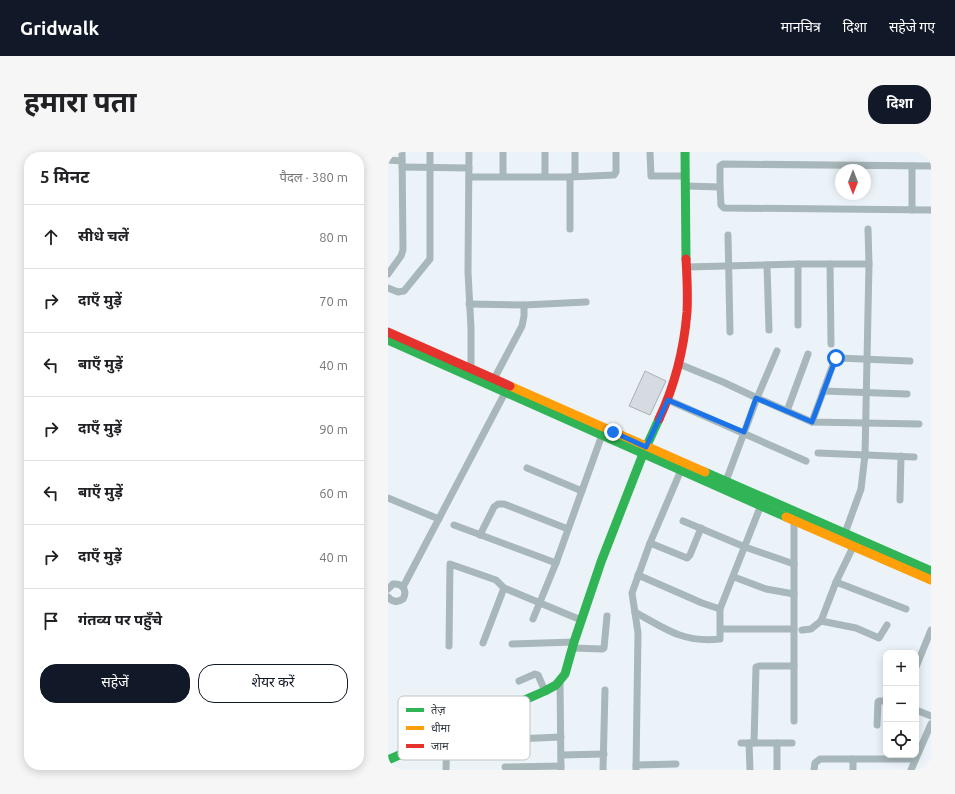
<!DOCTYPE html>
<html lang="hi">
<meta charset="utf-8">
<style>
body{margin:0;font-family:Ubuntu,"Noto Sans Devanagari",sans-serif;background:#f6f6f6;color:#202124}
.controls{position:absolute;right:12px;bottom:12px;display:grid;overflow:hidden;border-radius:8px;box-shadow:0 2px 10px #0003}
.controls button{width:36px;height:36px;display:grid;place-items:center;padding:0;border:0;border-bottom:1px solid #e0e0e0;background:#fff;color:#202124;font:20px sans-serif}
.compass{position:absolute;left:447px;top:12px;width:36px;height:36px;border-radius:50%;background:#fff;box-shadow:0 2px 10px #0003;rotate:180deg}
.stop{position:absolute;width:12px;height:12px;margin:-9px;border:3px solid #1a73e8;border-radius:50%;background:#fff}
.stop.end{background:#1a73e8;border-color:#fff;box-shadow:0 1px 4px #0008}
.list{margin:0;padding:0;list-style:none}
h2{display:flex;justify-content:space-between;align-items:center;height:52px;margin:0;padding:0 16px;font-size:17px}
h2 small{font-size:13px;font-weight:400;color:#757577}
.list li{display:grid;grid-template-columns:26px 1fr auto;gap:12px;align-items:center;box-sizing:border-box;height:64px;padding:0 16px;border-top:1px solid #e0e0e0}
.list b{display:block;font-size:15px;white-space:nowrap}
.list em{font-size:13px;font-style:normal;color:#757577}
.actions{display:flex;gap:8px;padding:12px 16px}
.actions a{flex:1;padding:9px 0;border:1px solid #111827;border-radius:16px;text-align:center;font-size:14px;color:#111827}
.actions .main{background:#111827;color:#fff}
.icon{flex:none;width:22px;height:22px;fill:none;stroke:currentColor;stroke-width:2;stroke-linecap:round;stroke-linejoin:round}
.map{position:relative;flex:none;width:543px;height:618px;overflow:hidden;border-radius:16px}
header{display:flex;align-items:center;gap:24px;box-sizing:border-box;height:56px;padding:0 20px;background:#111827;color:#fff}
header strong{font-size:19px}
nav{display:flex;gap:22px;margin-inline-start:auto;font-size:14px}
.intro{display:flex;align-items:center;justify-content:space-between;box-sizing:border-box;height:96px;padding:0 24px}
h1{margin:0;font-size:28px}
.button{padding:10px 18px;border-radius:16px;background:#111827;color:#fff;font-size:14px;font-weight:700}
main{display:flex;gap:24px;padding:0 24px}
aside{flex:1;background:#fff;border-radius:16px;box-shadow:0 2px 10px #0003}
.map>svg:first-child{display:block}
</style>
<header>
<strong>Gridwalk</strong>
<nav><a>मानचित्र</a><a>दिशा</a><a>सहेजे गए</a></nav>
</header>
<div class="intro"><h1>हमारा पता</h1><a class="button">दिशा</a></div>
<main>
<aside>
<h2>5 मिनट<small>पैदल · 380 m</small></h2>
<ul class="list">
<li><svg class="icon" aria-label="ahead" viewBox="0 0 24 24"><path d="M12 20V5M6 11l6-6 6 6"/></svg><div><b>सीधे चलें</b></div><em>80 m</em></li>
<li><svg class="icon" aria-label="right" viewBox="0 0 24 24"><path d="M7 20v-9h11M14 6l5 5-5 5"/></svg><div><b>दाएँ मुड़ें</b></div><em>70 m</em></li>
<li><svg class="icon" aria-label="left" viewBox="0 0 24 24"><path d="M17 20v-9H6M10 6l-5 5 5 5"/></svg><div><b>बाएँ मुड़ें</b></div><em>40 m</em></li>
<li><svg class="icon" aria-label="right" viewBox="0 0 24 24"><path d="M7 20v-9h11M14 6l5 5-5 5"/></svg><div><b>दाएँ मुड़ें</b></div><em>90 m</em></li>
<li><svg class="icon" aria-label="left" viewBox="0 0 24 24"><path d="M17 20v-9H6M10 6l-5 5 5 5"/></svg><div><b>बाएँ मुड़ें</b></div><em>60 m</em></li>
<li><svg class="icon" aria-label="right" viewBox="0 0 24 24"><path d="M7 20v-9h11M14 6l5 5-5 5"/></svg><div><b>दाएँ मुड़ें</b></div><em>40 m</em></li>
<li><svg class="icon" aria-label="arrive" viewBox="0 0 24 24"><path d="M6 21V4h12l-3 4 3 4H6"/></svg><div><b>गंतव्य पर पहुँचे</b></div></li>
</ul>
<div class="actions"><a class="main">सहेजें</a><a>शेयर करें</a></div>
</aside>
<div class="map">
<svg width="543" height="618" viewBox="0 0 543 618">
<rect width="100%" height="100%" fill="#ebf3f8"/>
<path fill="#d5dbe1" stroke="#abb0b7" d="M257,219L278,229L262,263L241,254Z"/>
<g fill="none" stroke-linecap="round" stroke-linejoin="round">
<g stroke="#a8b7ba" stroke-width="7">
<path d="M81,0L80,120L83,176V217"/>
<path d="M157,0V24"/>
<path d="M187,0V24"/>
<path d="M262,0L263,24H297"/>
<path d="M0,8L14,9"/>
<path d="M14,15L81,16"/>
<path d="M115,24V0"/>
<path d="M81,25H182L226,23L228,20V0"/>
<path d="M182,25V77"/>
<path d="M298,34L332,35L333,53L336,56L543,58"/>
<path d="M332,35V14L335,12L543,14"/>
<path d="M524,58V14"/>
<path d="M480,77L481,112"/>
<path d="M340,83L342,180"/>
<path d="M410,112V173"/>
<path d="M442,112L443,192"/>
<path d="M379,113L381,178"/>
<path d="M299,115L410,112H481L477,303L473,337L457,381"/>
<path d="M0,122L13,104L15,98L14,0"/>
<path d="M0,136L10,140L16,139L42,107V0"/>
<path d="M81,152L136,153L198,150"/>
<path d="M291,212L335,230L369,246L424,270L531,272"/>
<path d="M106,227L134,174L136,164V153"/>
<path d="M435,239L519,242"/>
<path d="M280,248L418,309"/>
<path d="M399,259L420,202"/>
<path d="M424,270L447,207L450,206L522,209"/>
<path d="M430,301L526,305"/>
<path d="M139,316L194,339"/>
<path d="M338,329L369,246L389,199"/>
<path d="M0,346L51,367"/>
<path d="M512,348L513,304"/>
<path d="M295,369L357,395L406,412"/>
<path d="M66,373L168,411"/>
<path d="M92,383L106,355L110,352H116L180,377"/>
<path d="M262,391L299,406L302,403L313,376"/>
<path d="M250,423L314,451L332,457"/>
<path d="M346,425L378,437L406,442"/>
<path d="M448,430L518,457"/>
<path d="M15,435L119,237"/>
<path d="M0,437L5,432C14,431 20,438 15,447C9,451 4,450 0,445"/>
<path d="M247,460C277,477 296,491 332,487V457L373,353"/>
<path d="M145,467L168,411L214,283"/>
<path d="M433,469L468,476L491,486L499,473"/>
<path d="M333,477H406"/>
<path d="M414,478L423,477L433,469L448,430L466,393"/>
<path d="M95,491L116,436"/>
<path d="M124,492L186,490"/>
<path d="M61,494L62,412L108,428L116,436L193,468"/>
<path d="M184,496L214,497L216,496L219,464"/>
<path d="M528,515L543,478"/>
<path d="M131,529L147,522L150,523L157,539"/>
<path d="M172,529L173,618"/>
<path d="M528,558L543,564"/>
<path d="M406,569V367"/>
<path d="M489,573L490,550L491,549H498"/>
<path d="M127,587L173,585"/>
<path d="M353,591H389V618"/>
<path d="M361,591L362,618"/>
<path d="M366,591L368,515L371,514H406"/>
<path d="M389,591H404"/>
<path d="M173,603L216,602"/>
<path d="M465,607V618"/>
<path d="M248,613L288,612"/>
<path d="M117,615L173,614"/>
<path d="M58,618L59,582"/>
<path d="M215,618L217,538"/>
<path d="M248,618L250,481L244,441L262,391L293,318"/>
<path d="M426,618L427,611L432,607H527"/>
<path d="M523,618L543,572"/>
</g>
<g stroke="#30b455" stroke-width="9">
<path d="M297,0L298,107"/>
<path d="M0,188L398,365"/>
<path d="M317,320L543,419"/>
<path d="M0,608L157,539L168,533L177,522L186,490L213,410L255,302L271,267"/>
</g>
<g stroke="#ff9f0a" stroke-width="9">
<path d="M122,234L317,320"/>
<path d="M398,365L543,428"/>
</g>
<g stroke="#e5322d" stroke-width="9">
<path d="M0,180L122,234"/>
<path d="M271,267C287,233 296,197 299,160C300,142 299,124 298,107"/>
</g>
</g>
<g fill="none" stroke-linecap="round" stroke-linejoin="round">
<path stroke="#1a73e8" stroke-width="5" d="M225,280L258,295L280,248L356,280L368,246L424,270L448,206"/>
</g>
<rect x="10" y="544" width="132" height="64" rx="6" fill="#fff" stroke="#c1c3c5" stroke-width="1"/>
<rect x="18" y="556" width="18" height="4" fill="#30b455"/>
<rect x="18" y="574" width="18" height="4" fill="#ff9f0a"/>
<rect x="18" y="592" width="18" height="4" fill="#e5322d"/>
<g font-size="11" fill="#2f383d">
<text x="43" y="562">तेज़</text>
<text x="43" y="580">धीमा</text>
<text x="43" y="598">जाम</text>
</g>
</svg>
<div class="controls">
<button>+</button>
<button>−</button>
<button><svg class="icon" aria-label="locate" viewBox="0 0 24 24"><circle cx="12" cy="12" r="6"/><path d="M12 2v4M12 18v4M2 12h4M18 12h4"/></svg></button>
</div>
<svg class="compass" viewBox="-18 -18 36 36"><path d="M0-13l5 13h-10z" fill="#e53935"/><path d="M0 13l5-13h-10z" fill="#757577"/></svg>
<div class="stop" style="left:448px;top:206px"></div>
<div class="stop end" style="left:225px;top:280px"></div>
</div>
</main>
